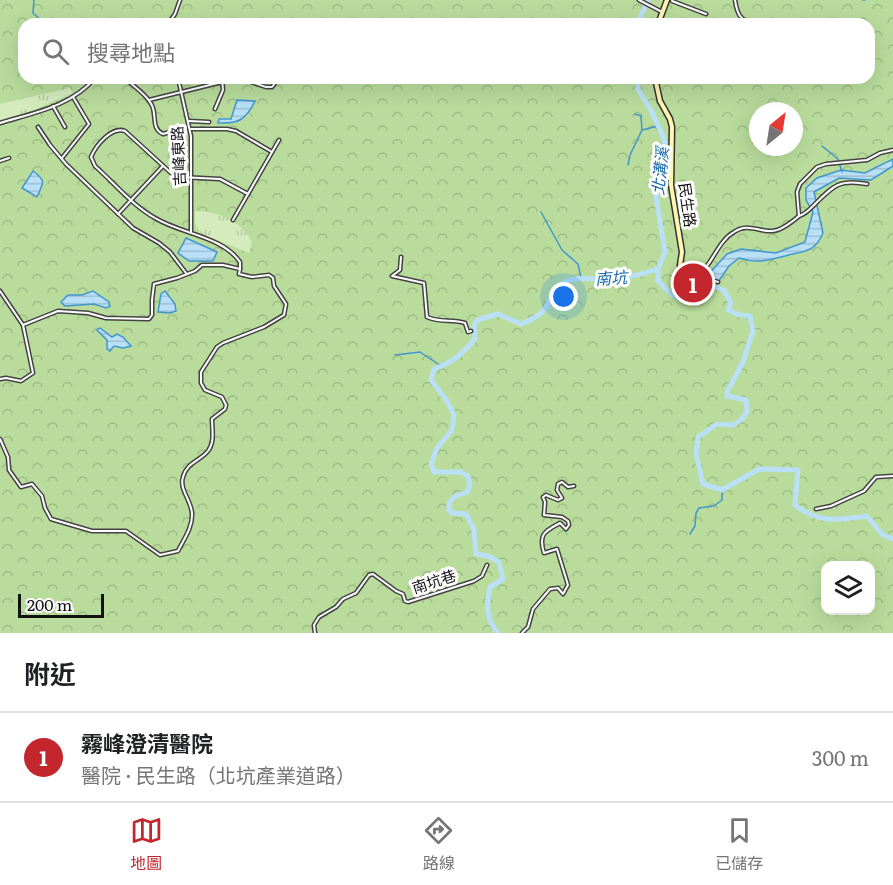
<!DOCTYPE html>
<html lang="zh-TW">
<meta charset="utf-8">
<style>
body{margin:0;font-family:Literata,"Noto Sans TC",serif;background:#f6f6f6;color:#202124}
.controls{position:absolute;right:18px;bottom:18px;display:grid;overflow:hidden;border-radius:12px;box-shadow:0 6px 24px #0002}
.controls button{width:54px;height:54px;display:grid;place-items:center;padding:0;border:0;border-bottom:2px solid #e0e0e0;background:#fff;color:#202124;font:30px sans-serif}
.compass{position:absolute;left:749px;top:102px;width:54px;height:54px;border-radius:50%;background:#fff;box-shadow:0 6px 24px #0002;rotate:30deg}
.scale{position:absolute;left:18px;bottom:15px;width:86px;box-sizing:border-box;padding-left:6px;border:3px solid #111;border-top:0;font-size:16px;line-height:21px;white-space:nowrap;color:#111;-webkit-text-stroke:4px #fff;paint-order:stroke}
.you{position:absolute;left:564px;top:297px;width:21px;height:21px;margin:-15px;border:4px solid #fff;border-radius:50%;background:#1a73e8;box-shadow:0 0 0 9px #1a73e833}
.badge{display:grid;place-items:center;width:39px;height:39px;border-radius:50%;background:#c4262e;color:#fff;font-size:20px;font-weight:700}
.pin{position:absolute;translate:-50% -50%;border:3px solid #fff;box-shadow:0 2px 6px #0006}
.list{margin:0;padding:0;list-style:none}
h2{display:flex;justify-content:space-between;align-items:center;height:78px;margin:0;padding:0 24px;font-size:26px}
h2 small{font-size:20px;font-weight:400;color:#757577}
.list li{display:grid;grid-template-columns:39px 1fr auto;gap:18px;align-items:center;box-sizing:border-box;height:90px;padding:0 24px;border-top:2px solid #e0e0e0}
.list b{display:block;font-size:22px;white-space:nowrap}
.list p{margin:0;font-size:20px;white-space:nowrap;color:#757577}
.list em{font-size:20px;font-style:normal;color:#757577}
.icon{flex:none;width:33px;height:33px;fill:none;stroke:currentColor;stroke-width:2;stroke-linecap:round;stroke-linejoin:round}
.map{position:relative;flex:none;width:893px;height:633px;overflow:hidden}
.search{position:absolute;background:#fff;box-shadow:0 6px 24px #0002;left:18px;right:18px;top:18px;height:66px;display:flex;align-items:center;gap:15px;box-sizing:border-box;padding:0 21px;border-radius:18px;color:#757577;font-size:22px}
.sheet{height:168px;background:#fff}
nav{display:flex;justify-content:space-around;align-items:center;box-sizing:border-box;height:84px;border-top:2px solid #e0e0e0;background:#fff;font-size:16px;color:#757577}
nav a{display:grid;justify-items:center;gap:3px}
nav .on{color:#c4262e}
.map>svg:first-child{display:block}
</style>
<div class="map">
<svg width="893" height="633" viewBox="0 0 893 633">
<defs>
<pattern id="forest-crowns" width="20" height="18" patternUnits="userSpaceOnUse" patternTransform="scale(1.5)"><rect width="20" height="18" fill="#b9dc9c"/><path d="M2 6a3 3 0 1 1 6 0M12 15a3 3 0 1 1 6 0" fill="none" stroke="#9ebc85"/></pattern>
<pattern id="park-tufts" width="24" height="20" patternUnits="userSpaceOnUse" patternTransform="scale(1.5)"><rect width="24" height="20" fill="#d5ebbd"/><path d="M3 7l-1-3M5 7V3M7 7l1-3M15 17l-1-3M17 17v-4M19 17l1-3" fill="none" stroke="#b6c8a1"/></pattern>
<pattern id="water-rules" width="6" height="5" patternUnits="userSpaceOnUse" patternTransform="scale(1.5)"><rect width="6" height="5" fill="#b9e0f7"/><path d="M0 2.5h6" fill="none" stroke="#9ebfd3"/></pattern>
</defs>
<rect width="100%" height="100%" fill="#fffdf5"/>
<path fill="url(#forest-crowns)" fill-rule="evenodd" d="M0,0H893V633H0ZM24,24H869V78H24ZM758,111H794V147H758ZM826,566H870V610H826Z"/>
<g fill="url(#park-tufts)">
<path d="M70,88L73,93L29,112L0,120V104Z"/>
<path d="M195,211C217,211 244,222 252,243L249,253L200,233L195,223Z"/>
</g>
<g fill="url(#water-rules)" stroke="#3f96cf" stroke-width="1.5">
<path d="M237,100L255,101C246,120 238,124 218,123L219,119H231Z"/>
<path d="M893,159V166L871,180L839,178L814,192L823,233C815,253 803,251 785,256C769,260 756,264 739,258L729,266L709,295L701,290L702,281L727,254L741,249L776,253L805,242L813,212L806,200V188L817,178L841,170L865,173Z"/>
<path d="M33,171C47,181 43,183 37,197L22,188Z"/>
<path d="M186,238L217,252L213,261H189L178,253Z"/>
<path d="M93,291L109,302L110,306L106,308L94,304L65,306L61,302L68,295H82Z"/>
<path d="M165,291L175,304L176,311L170,313L158,312L161,294Z"/>
<path d="M100,328L112,337L117,334L123,337L131,346L123,348L114,346L110,351L107,349V340L97,330Z"/>
</g>
<g fill="none" stroke-linecap="round" stroke-linejoin="round">
<g stroke="#3f96cf" stroke-width="1.5">
<path d="M34,0L33,13L45,24"/>
<path d="M863,0H865"/>
<path d="M538,79L559,81L565,78"/>
<path d="M635,114L641,116L642,130"/>
<path d="M822,146L838,159L842,172"/>
<path d="M628,165L630,155L642,130L658,126"/>
<path d="M541,212L562,250L578,264L581,278"/>
<path d="M395,355L420,352L441,366"/>
<path d="M690,534L695,526L696,513L699,508L714,506L722,500V490"/>
</g>
<g stroke="#b9e0f7" stroke-width="5">
<path d="M637,24L648,0"/>
<path d="M637,78L638,89L652,112L665,141L656,197L665,252L658,269V281L672,295L681,299L697,294L705,285"/>
<path d="M709,285L724,290L731,303L728,310L739,315L750,316L753,331L743,362L727,392V396L746,400L747,412L741,420L733,425L717,424L698,437L696,454L703,484L722,490L759,469L798,470L795,505C819,524 839,520 867,516L883,535L893,539"/>
<path d="M498,633C485,619 487,604 490,587L503,579L499,562L488,556L476,554L474,529L466,514L452,513L449,510V503L454,497L467,492L470,485L468,476L460,472H434L431,464L437,448L452,430L454,415L447,401L431,380L434,369C452,363 463,353 475,339L474,326L477,320L498,314L521,324C529,321 538,317 544,310C552,300 554,286 567,281C580,276 594,280 608,279C626,279 641,274 658,269"/>
</g>
<g stroke="#444" stroke-width="5">
<g id="street">
<path d="M639,0L662,12"/>
<path d="M735,0C737,13 740,22 754,22V24"/>
<path d="M672,1L706,14"/>
<path d="M168,24L175,14L180,0"/>
<path d="M125,78C134,87 149,96 153,108C156,118 152,129 163,134L180,129"/>
<path d="M178,78L191,136V233"/>
<path d="M130,82L134,78"/>
<path d="M149,100L226,81H248L266,87H272L279,78"/>
<path d="M53,106L65,127"/>
<path d="M215,109L223,90L222,78"/>
<path d="M189,121L209,122"/>
<path d="M0,123C33,113 72,106 95,78"/>
<path d="M38,127L50,145L66,164L133,228L159,243L170,252L186,273"/>
<path d="M191,129H227L236,131L272,152"/>
<path d="M62,158L89,124L73,97"/>
<path d="M0,161L9,158"/>
<path d="M118,214L163,166"/>
<path d="M799,216C806,214 810,209 815,204C834,185 840,179 867,184"/>
<path d="M233,220L279,140"/>
<path d="M401,257L400,270L392,276L424,283L427,317C440,323 452,319 465,323L468,332L471,331"/>
<path d="M680,265L687,271L718,282"/>
<path d="M699,275C713,263 718,241 734,232C747,223 757,231 770,231C779,232 792,222 799,216L797,192L800,184L817,167L826,164L867,160L880,153L893,150"/>
<path d="M0,291L23,325L33,373L21,381L6,378L0,379"/>
<path d="M23,325L58,311L88,313L106,318L149,319L152,315V300L154,284L177,278L195,271L202,265H223L240,269V262C222,236 181,234 155,218C132,205 114,183 95,166L91,157C96,145 112,126 125,131L171,173L180,177L220,179L248,194"/>
<path d="M0,439L8,457L9,470L21,487L32,484L42,496L45,508L51,519L92,531H126L160,555L178,551C184,539 193,527 192,513C191,500 179,489 183,477C187,462 200,461 208,451C215,442 212,429 212,419L225,409L226,405L222,397L205,390L201,383V372L217,347L223,343L264,327L284,315L286,304L274,286L273,278L269,275L252,277L239,274L240,269"/>
<path d="M816,509L831,506L864,491L876,477L893,476"/>
<path d="M315,633L314,625L319,617L336,607L343,599L356,593L369,575L373,574L396,591L403,594L405,601L408,602L474,581L482,576L487,565"/>
<path d="M522,633L528,627L533,609L550,589L558,588L563,594L568,585L557,549L544,553C538,534 545,531 560,523L566,529L569,525L568,521L562,517L544,515L545,502L543,497L546,495L558,500L562,498L557,490L558,484L562,482L568,487L574,486"/>
</g>
</g>
<g stroke="#333" stroke-width="7">
<g id="secondary">
<path d="M658,24L667,0"/>
<path d="M655,78L660,101L670,119L672,127L671,185L682,252L680,265"/>
</g>
</g>
<use href="#street" stroke="#fff" stroke-width="2"/>
<use href="#secondary" stroke="#fff6b0" stroke-width="4"/>
</g>
<g text-anchor="middle" stroke-width="6" stroke-linejoin="round" paint-order="stroke">
<g font-size="15" fill="#111" stroke="#fff">
<text transform="translate(179 156) rotate(-93)" y="5">吉峰東路</text>
<text transform="translate(687 205) rotate(82)" y="5">民生路</text>
<text transform="translate(434 582) rotate(-18)" y="5">南坑巷</text>
</g>
<g font-size="16" font-style="italic" fill="#1768a6" stroke="#fff">
<text transform="translate(660 171) rotate(-84)" y="6">北溝溪</text>
<text transform="translate(611 278) rotate(-4)" y="6">南坑</text>
</g>
</g>
</svg>
<div class="controls">
<button><svg class="icon" aria-label="layers" viewBox="0 0 24 24"><path d="M12 4l9 5-9 5-9-5zM3 14l9 5 9-5"/></svg></button>
</div>
<svg class="compass" viewBox="-18 -18 36 36"><path d="M0-13l5 13h-10z" fill="#e53935"/><path d="M0 13l5-13h-10z" fill="#757577"/></svg>
<div class="scale">200 m</div>
<div class="you"></div>
<div class="pin badge" style="left:693px;top:283px">1</div>
<div class="search"><svg class="icon" aria-label="search" viewBox="0 0 24 24"><circle cx="10" cy="10" r="6"/><path d="M15 15l6 6"/></svg>搜尋地點</div>
</div>
<section class="sheet">
<h2>附近<small></small></h2>
<ul class="list">
<li><span class="badge">1</span><div><b>霧峰澄清醫院</b><p>醫院 · 民生路（北坑產業道路）</p></div><em>300 m</em></li>
</ul>
</section>
<nav>
<a class="on"><svg class="icon" aria-label="map" viewBox="0 0 24 24"><path d="M3 6l6-2 6 2 6-2v14l-6 2-6-2-6 2zM9 4v14M15 6v14"/></svg>地圖</a>
<a><svg class="icon" aria-label="directions" viewBox="0 0 24 24"><path d="M12 3l9 9-9 9-9-9zM9 14v-3h6M13 9l2 2-2 2"/></svg>路線</a>
<a><svg class="icon" aria-label="saved" viewBox="0 0 24 24"><path d="M7 4h10v16l-5-4-5 4z"/></svg>已儲存</a>
</nav>
